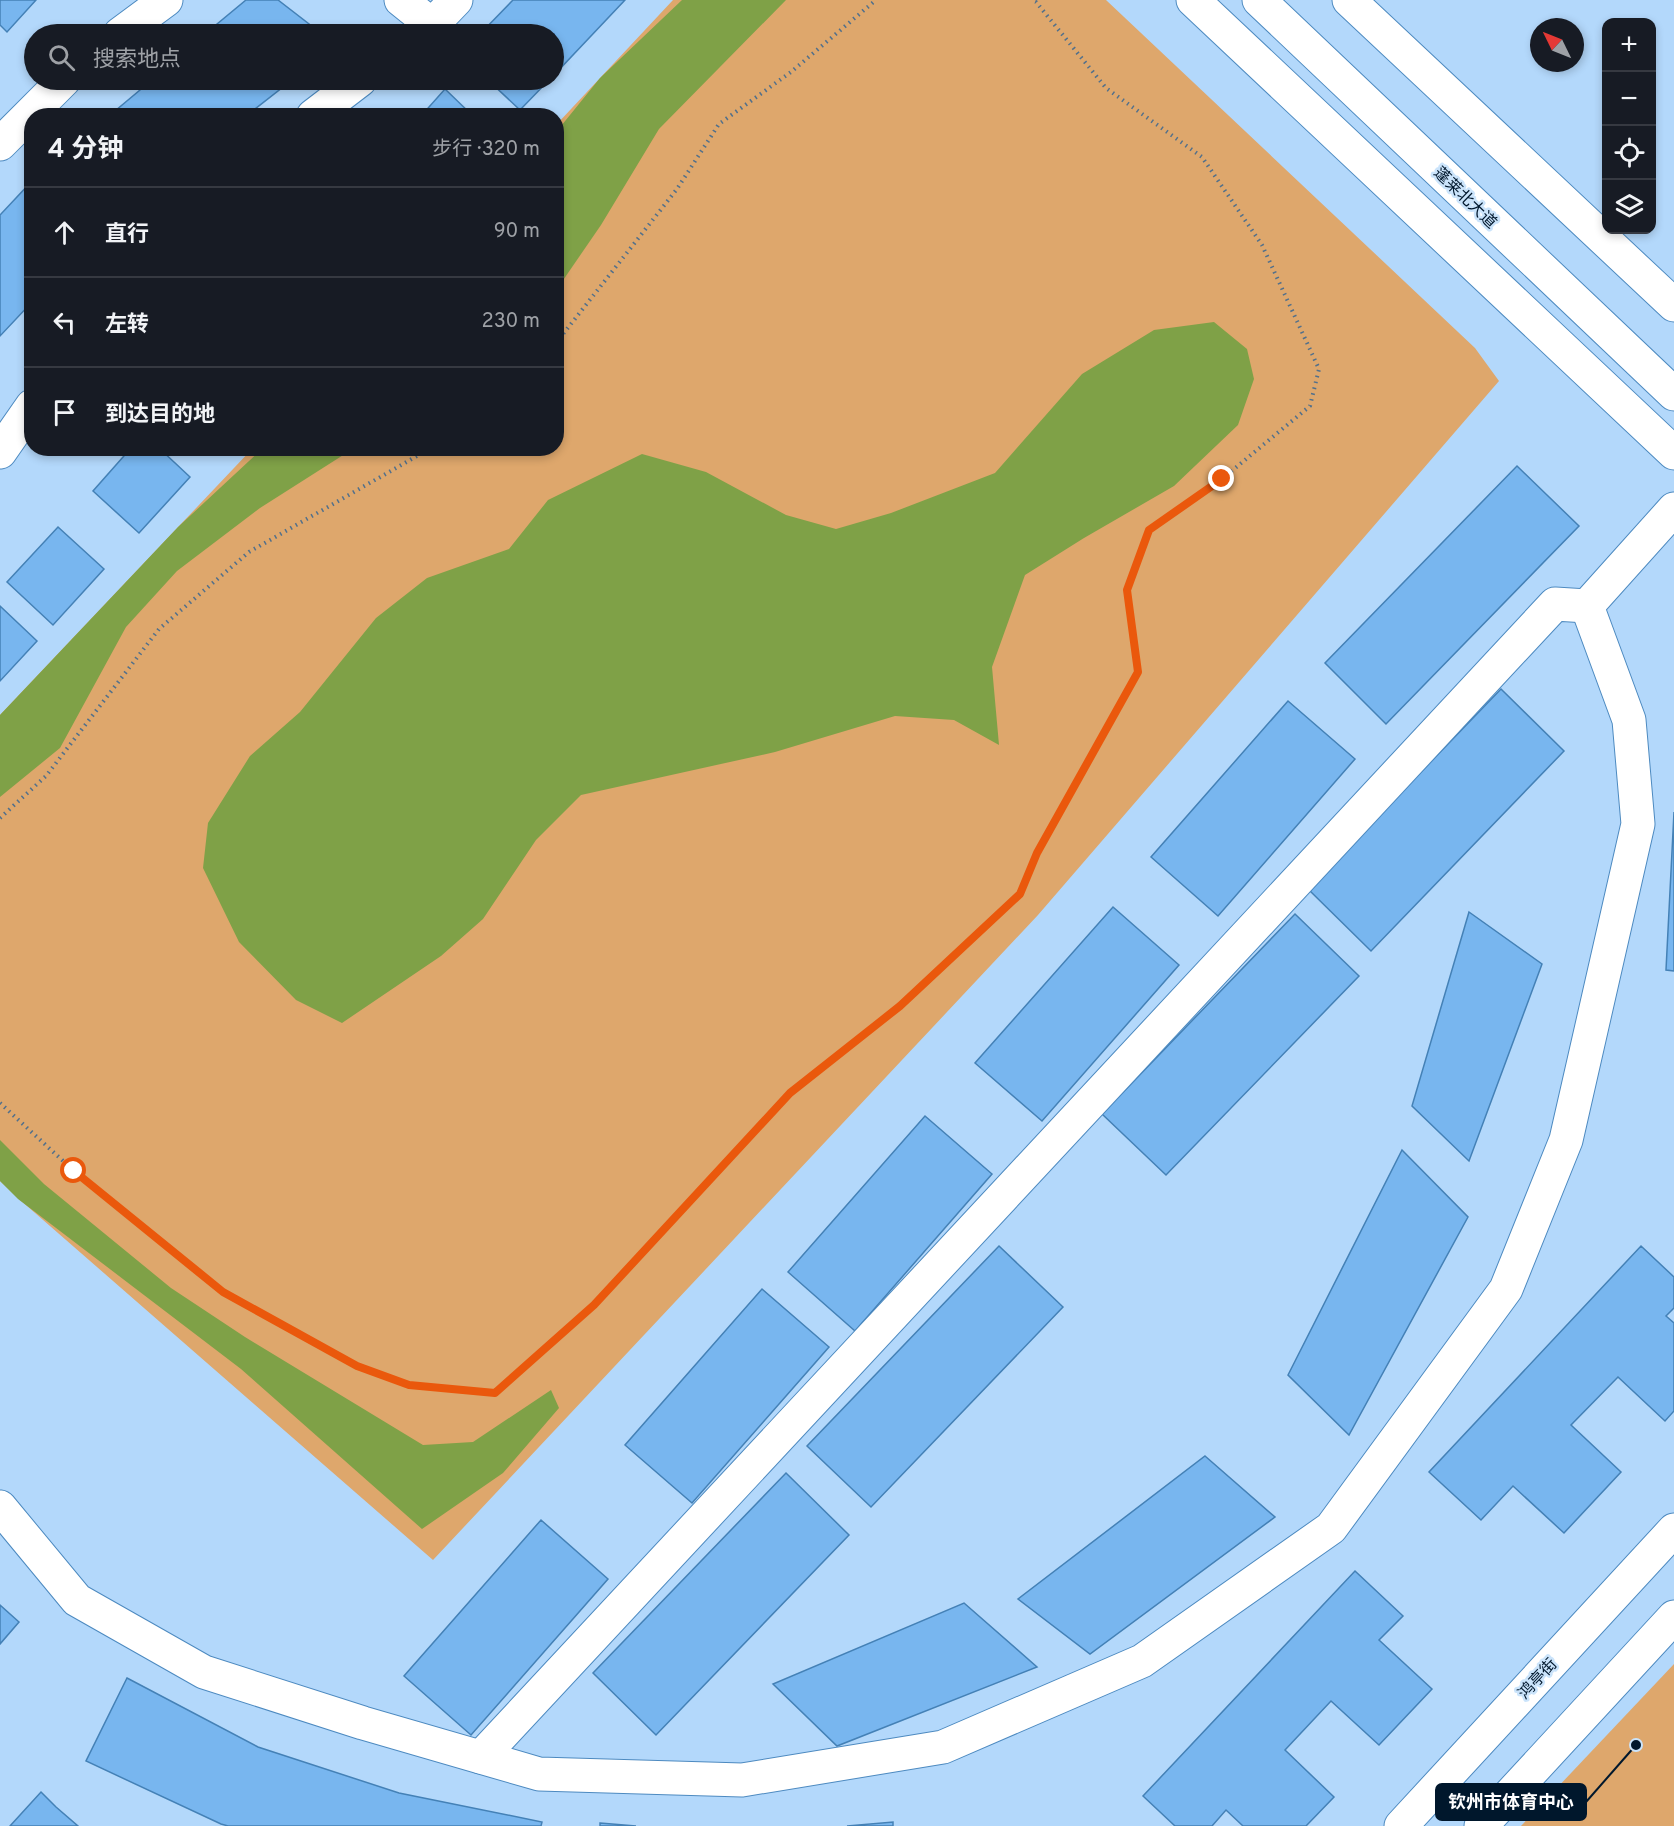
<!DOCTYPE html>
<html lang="zh">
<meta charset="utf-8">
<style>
body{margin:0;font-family:Overpass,"Noto Sans SC",sans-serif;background:#242831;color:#f1f3f6}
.controls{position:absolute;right:18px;top:18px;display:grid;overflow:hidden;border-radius:12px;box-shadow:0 3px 9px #0003}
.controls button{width:54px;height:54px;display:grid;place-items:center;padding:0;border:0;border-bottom:2px solid #363941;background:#171b24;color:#f1f3f6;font:30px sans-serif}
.compass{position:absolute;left:1530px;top:18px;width:54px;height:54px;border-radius:50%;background:#171b24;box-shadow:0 3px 9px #0003;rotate:313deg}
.stop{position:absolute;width:18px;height:18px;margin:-14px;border:4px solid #ea580c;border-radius:50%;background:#fff}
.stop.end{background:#ea580c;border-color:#fff;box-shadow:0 2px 6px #0008}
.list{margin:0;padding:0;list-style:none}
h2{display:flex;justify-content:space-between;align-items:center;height:78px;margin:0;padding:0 24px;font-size:26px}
h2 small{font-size:20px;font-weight:400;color:#9ea1a6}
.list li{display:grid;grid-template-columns:39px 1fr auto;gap:18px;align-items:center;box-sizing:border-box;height:90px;padding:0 24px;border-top:2px solid #363941}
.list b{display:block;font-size:22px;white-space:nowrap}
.list em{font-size:20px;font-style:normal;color:#9ea1a6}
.icon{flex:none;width:33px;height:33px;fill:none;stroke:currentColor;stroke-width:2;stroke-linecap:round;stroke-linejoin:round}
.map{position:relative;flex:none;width:1674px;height:1826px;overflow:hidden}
.search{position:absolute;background:#171b24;box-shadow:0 3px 9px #0003;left:24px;top:24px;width:540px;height:66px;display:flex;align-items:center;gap:15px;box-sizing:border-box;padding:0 21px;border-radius:33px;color:#9ea1a6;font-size:22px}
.panel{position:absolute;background:#171b24;box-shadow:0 3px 9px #0003;left:24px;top:108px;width:540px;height:348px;border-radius:24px}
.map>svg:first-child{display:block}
</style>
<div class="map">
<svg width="1674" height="1826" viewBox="0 0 1674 1826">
<rect width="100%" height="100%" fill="#b3d8fb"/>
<g fill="#dea76c">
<path d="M673,0H1106L1475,348L1499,381L1038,915L433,1560L19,1199L0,1181V715L252,449L556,448L557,124Z"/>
<path d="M1674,1664V1826H1521Z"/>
</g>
<g fill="#7fa147">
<path d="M682,0H786L659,129L601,225L557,289V131L600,78Z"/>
<path d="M1214,322L1247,349L1254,379L1238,425L1174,486L1084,538L1025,575L992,667L999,745L954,720L895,716L775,752L581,795L536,840L483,919L441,956L342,1023L296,1000L239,942L203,868L208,823L250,756L300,712L376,618L427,578L509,549L548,500L642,454L706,472L786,515L836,529L891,513L995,473L1082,374L1154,330Z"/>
<path d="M262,449H357L348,452L260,508L177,571L126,627L60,748L0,797V715L178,527Z"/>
<path d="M0,1140L44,1184L171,1288L245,1337L423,1445L473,1442L551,1390L559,1408L503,1473L422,1529L241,1369L18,1199L0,1181Z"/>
</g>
<g fill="#78b6ef" stroke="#4481b6" stroke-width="1.5">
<path d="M0,0H36L7,32L0,25Z"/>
<path d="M246,0H278L322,34H205Z"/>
<path d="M513,0H625L554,75V34H480Z"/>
<path d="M152,80H292L246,116H109Z"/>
<path d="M488,80H549L520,110Z"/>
<path d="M445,89L473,116H421Z"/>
<path d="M32,181V302L0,336V215Z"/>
<path d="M131,448H159L190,477L139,533L93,491Z"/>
<path d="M1517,466L1579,526L1386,724L1325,663Z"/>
<path d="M58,527L104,569L53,625L7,582Z"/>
<path d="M0,606L37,641L0,681Z"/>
<path d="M1501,689L1564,751L1371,951L1308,889Z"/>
<path d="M1288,701L1355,759L1218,916L1151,857Z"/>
<path d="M1674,812V971L1666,970Z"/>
<path d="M1113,907L1179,965L1042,1121L975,1063Z"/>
<path d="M1469,912L1542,964L1469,1161L1412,1106Z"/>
<path d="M1295,914L1359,976L1166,1175L1102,1114Z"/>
<path d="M925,1116L992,1174L855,1331L788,1272Z"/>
<path d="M1402,1150L1468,1217L1349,1435L1288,1375Z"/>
<path d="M999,1246L1063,1307L871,1507L807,1446Z"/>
<path d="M1641,1246L1674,1277V1308L1666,1316L1674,1323V1411L1665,1421L1618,1377L1571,1425L1621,1472L1564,1533L1513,1486L1481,1520L1429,1472Z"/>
<path d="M762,1289L829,1347L692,1503L625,1445Z"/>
<path d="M1205,1456L1275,1517L1090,1654L1018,1599Z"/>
<path d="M786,1473L849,1535L656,1735L593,1673Z"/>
<path d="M541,1520L608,1579L471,1735L404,1676Z"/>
<path d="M1355,1571L1403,1616L1379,1640L1432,1689L1379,1745L1331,1701L1285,1750L1334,1797L1306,1826H1243L1226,1810L1212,1826H1175L1143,1796Z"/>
<path d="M964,1603L1037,1667L837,1746L773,1684Z"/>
<path d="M0,1605L19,1622L0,1644Z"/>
<path d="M127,1678L258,1747L399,1793L542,1822L541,1826H228L221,1824L86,1761Z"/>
<path d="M41,1792L56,1807L78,1826H10Z"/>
<path d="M893,1822V1826H847Z"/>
<path d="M600,1823L636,1826H600Z"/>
</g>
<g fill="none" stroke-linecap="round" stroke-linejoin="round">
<g stroke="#4d8ac0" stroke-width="35">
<g id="minor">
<path d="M401,0L432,25"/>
<path d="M1193,0L1674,453"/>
<path d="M120,34L166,0"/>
<path d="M420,34L432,25L456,0"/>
<path d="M313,116L360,80"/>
<path d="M0,144L64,80"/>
<path d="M0,452L32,406"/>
<path d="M0,1507L77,1600L204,1672L363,1723L539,1774L742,1780L943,1747L1142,1661L1331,1528L1506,1289L1566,1140L1638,824L1629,720L1587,606L1674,509"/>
<path d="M481,1757L1555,604L1587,606"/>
<path d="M1401,1826L1674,1530"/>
<path d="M1481,1826L1674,1617"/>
</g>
</g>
<g stroke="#4d8ac0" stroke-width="35">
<g id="major">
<path d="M1259,0L1674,394"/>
<path d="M1349,0L1674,305"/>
</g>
</g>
<g stroke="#52708b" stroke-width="4" stroke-dasharray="1.5 4.5" stroke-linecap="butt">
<path d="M556,343L677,189L719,124L791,72L876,0"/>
<path d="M0,818L46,776L159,629L249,552L431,448"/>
<path d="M0,1103L74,1171L223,1292L357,1367L409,1385L494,1393L594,1305L790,1093L900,1006L1020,894L1037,853L1138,672L1127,590L1149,530L1222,479L1310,406L1319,369L1262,245L1202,157L1106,88L1036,2L1031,0"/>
</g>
<use href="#minor" stroke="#fff" stroke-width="33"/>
<use href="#major" stroke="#fff" stroke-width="33"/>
</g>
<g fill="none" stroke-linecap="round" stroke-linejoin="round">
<path stroke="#ea580c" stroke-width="8" d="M74,1171L223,1292L357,1366L409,1385L495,1393L594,1305L790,1093L900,1006L1020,894L1037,853L1138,672L1127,590L1149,530L1222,479"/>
</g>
<g text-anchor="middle" stroke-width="5" stroke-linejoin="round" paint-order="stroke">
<g font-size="16" fill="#00172c" stroke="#cbe4fb">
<text transform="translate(1466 197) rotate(44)" y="6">蓬莱北大道</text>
<text transform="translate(1537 1678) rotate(-47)" y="6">鸿亭街</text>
</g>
</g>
<path fill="none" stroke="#00172c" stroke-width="2" d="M1636 1745L1586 1802"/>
<circle fill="#00172c" stroke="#cbe4fb" stroke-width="2" cx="1636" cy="1745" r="6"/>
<rect fill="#00172c" stroke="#00172c" stroke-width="2" x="1436" y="1784" width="150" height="36" rx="6"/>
<g font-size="18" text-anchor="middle" font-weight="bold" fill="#fff">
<text x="1511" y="1808">钦州市体育中心</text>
</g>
</svg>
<div class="controls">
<button>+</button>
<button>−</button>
<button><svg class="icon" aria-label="locate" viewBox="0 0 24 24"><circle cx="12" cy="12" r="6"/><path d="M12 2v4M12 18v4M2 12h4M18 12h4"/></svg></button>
<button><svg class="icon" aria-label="layers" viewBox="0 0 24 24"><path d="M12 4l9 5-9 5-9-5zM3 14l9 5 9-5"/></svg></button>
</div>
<svg class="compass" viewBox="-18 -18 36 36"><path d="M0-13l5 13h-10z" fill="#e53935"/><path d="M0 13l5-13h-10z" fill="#9ea1a6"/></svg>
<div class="stop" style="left:74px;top:1171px"></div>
<div class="stop end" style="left:1222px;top:479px"></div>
<div class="search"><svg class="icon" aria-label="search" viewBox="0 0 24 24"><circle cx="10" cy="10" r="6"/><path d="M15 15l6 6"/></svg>搜索地点</div>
<section class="panel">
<h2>4 分钟<small>步行 · 320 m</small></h2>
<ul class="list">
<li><svg class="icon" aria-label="ahead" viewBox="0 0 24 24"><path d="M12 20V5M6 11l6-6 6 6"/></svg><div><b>直行</b></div><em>90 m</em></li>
<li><svg class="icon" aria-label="left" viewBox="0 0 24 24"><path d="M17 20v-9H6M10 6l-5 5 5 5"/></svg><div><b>左转</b></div><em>230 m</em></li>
<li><svg class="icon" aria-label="arrive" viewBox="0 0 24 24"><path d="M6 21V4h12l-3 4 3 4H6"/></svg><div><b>到达目的地</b></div></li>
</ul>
</section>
</div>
